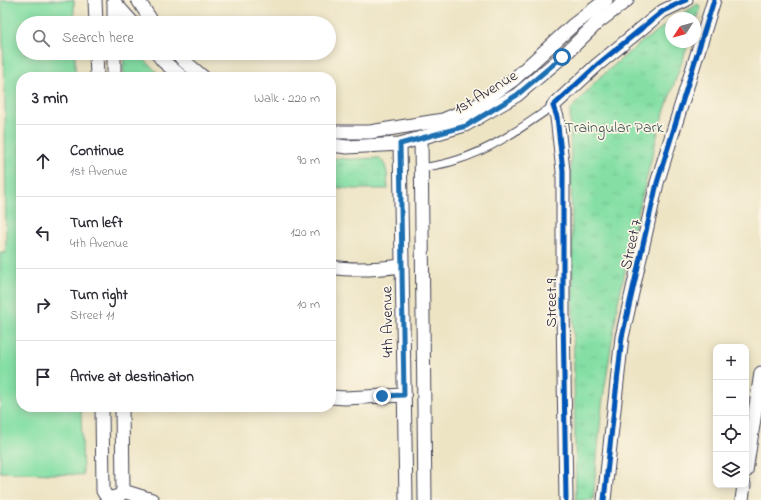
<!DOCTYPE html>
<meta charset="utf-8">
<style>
body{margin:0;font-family:"Indie Flower",sans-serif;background:#f7f7f7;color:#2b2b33}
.controls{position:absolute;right:12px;bottom:12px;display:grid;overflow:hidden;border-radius:8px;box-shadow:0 2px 10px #0003}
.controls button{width:36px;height:36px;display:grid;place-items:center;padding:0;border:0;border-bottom:1px solid #e1e1e2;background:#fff;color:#2b2b33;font:20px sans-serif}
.compass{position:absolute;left:665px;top:12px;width:36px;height:36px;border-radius:50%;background:#fff;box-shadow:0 2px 10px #0003;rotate:234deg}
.stop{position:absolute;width:12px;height:12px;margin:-9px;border:3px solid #1f6fb2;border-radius:50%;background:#fff}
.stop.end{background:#1f6fb2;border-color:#fff;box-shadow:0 1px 4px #0008}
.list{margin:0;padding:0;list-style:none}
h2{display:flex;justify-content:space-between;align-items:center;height:52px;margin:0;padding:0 16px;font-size:17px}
h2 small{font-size:13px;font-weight:400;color:#7c7c81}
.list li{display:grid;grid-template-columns:26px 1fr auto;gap:12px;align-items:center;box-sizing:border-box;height:72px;padding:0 16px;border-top:1px solid #e1e1e2}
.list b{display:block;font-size:15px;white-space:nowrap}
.list p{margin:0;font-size:13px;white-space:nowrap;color:#7c7c81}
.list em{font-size:13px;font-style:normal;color:#7c7c81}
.icon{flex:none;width:22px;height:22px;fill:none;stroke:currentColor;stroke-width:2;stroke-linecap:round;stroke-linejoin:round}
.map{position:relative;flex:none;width:761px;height:500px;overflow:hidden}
.search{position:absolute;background:#fff;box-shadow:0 2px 10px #0003;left:16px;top:16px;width:320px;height:44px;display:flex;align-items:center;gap:10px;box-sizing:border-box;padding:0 14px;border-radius:22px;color:#7c7c81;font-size:15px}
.panel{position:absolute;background:#fff;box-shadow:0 2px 10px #0003;left:16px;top:72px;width:320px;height:340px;border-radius:16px}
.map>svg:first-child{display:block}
</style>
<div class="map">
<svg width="761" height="500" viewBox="0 0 761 500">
<defs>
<pattern id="park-tufts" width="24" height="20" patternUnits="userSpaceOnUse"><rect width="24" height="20" fill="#85dfa5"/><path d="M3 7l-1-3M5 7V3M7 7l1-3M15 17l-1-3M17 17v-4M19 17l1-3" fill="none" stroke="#73bf8f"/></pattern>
</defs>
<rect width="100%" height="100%" fill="#fcf5e5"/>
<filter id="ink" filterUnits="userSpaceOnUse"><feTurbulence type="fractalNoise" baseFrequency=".025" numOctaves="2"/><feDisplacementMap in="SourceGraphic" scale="8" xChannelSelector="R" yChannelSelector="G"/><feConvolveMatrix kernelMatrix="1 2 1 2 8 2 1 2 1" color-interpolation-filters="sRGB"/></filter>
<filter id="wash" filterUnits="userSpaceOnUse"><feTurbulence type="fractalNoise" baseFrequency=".012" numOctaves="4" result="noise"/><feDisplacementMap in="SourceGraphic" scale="16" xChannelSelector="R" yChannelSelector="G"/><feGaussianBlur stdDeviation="0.9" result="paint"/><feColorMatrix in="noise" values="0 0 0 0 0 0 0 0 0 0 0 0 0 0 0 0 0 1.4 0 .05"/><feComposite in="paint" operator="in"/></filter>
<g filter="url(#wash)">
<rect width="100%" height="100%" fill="#ede4c4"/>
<g fill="url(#park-tufts)" stroke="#548070">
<path d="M698,4L701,7L695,24V18H676Z"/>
<path d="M671,21V42H689L660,124L636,221L618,303L602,405L593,500H576L570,110L599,78L638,45Z"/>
<path d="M134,55L142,57L162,77H125L123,68L124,59Z"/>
<path d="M331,158L352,159L379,158C389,166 387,177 388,189H354L331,187Z"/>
</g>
<path fill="#85dfa5" stroke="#548070" d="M1,0H74V23H23V53H75V77H21V407H81L83,475L0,472V253H6L5,90Z"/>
</g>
<g filter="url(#ink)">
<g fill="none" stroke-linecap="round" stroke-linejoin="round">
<g stroke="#403f50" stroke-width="9">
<path id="lane" d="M421,168C433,166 446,164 457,160C491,150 524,126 553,106"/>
</g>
<g stroke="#403f50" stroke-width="15">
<g id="street">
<path d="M95,0L96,23"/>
<path d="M138,0L153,23"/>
<path d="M114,2L133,23"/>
<path d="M114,23V0"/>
<path d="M96,53L97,77"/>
<path d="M114,53V77"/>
<path d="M157,53L163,61L182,77"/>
<path d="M177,53L184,61L203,77"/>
<path d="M331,132H370L443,120L476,106L513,80L572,26L606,0"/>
<path d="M421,139L425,500"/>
<path d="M400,144L406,500"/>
<path d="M331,145L347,147L400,144L465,125L517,95L562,57L598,22L627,0"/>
<path d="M331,267C355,271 379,269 402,266"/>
<path d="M331,397L345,398L404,395"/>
<path d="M102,407L103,491L106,496L111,498L119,496L123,491L122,407"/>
<path d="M746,471L761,373"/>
<path d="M123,491L152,500"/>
<path d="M566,500L563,312V171L557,117L553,106L597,65L663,11L686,0"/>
<path d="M604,500L622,337L657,183L714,0"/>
<path d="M742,500L744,485"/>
</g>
</g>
<use href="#lane" stroke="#fff" stroke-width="7"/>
<use href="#street" stroke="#fff" stroke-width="13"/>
<g stroke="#fcf5e5" stroke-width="8">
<g id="cycleway">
<path d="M566,500L563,312V171L557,117L553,106L597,65L663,11L686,0"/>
<path d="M604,500L622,337L657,183L714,0"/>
</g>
</g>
<use href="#cycleway" stroke="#0057b8" stroke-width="5"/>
</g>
</g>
<g fill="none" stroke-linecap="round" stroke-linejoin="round" filter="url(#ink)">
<path stroke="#1f6fb2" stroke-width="5" d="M382,396L404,395L400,144L466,126L517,95L562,57"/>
</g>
<g text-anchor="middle" stroke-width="3.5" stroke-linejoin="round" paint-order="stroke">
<g font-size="16" fill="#22223b" stroke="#fcf5e5">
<text transform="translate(485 91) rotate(-31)" y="6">1st Avenue</text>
<text transform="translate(630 244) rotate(-77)" y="6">Street 7</text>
<text transform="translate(550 303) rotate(-90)" y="6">Street 9</text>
<text transform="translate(386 322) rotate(-91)" y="6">4th Avenue</text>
</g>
<g font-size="16" fill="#405b5b" stroke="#fcf5e5">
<text x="614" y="132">Traingular Park</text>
</g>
</g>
</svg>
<div class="controls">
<button>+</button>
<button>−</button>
<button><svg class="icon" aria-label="locate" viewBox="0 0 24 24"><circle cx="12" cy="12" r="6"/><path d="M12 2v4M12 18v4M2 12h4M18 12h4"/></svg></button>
<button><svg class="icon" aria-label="layers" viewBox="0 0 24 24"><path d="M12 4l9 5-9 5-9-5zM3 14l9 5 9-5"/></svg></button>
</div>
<svg class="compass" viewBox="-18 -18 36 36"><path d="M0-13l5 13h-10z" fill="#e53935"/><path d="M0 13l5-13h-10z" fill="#7c7c81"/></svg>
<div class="stop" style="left:562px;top:57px"></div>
<div class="stop end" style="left:382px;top:396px"></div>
<div class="search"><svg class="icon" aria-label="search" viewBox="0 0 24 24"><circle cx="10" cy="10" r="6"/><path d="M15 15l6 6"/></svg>Search here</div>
<section class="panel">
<h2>3 min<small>Walk · 220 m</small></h2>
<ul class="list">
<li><svg class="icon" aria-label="ahead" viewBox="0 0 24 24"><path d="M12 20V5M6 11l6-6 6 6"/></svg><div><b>Continue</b><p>1st Avenue</p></div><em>90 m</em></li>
<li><svg class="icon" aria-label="left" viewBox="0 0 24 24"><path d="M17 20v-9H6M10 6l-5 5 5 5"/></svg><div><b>Turn left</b><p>4th Avenue</p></div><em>120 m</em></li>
<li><svg class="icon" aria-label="right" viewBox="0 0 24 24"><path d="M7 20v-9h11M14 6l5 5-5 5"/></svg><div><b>Turn right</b><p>Street 11</p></div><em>10 m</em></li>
<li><svg class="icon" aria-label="arrive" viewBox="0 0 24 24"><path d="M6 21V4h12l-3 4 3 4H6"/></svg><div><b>Arrive at destination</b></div></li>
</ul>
</section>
</div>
